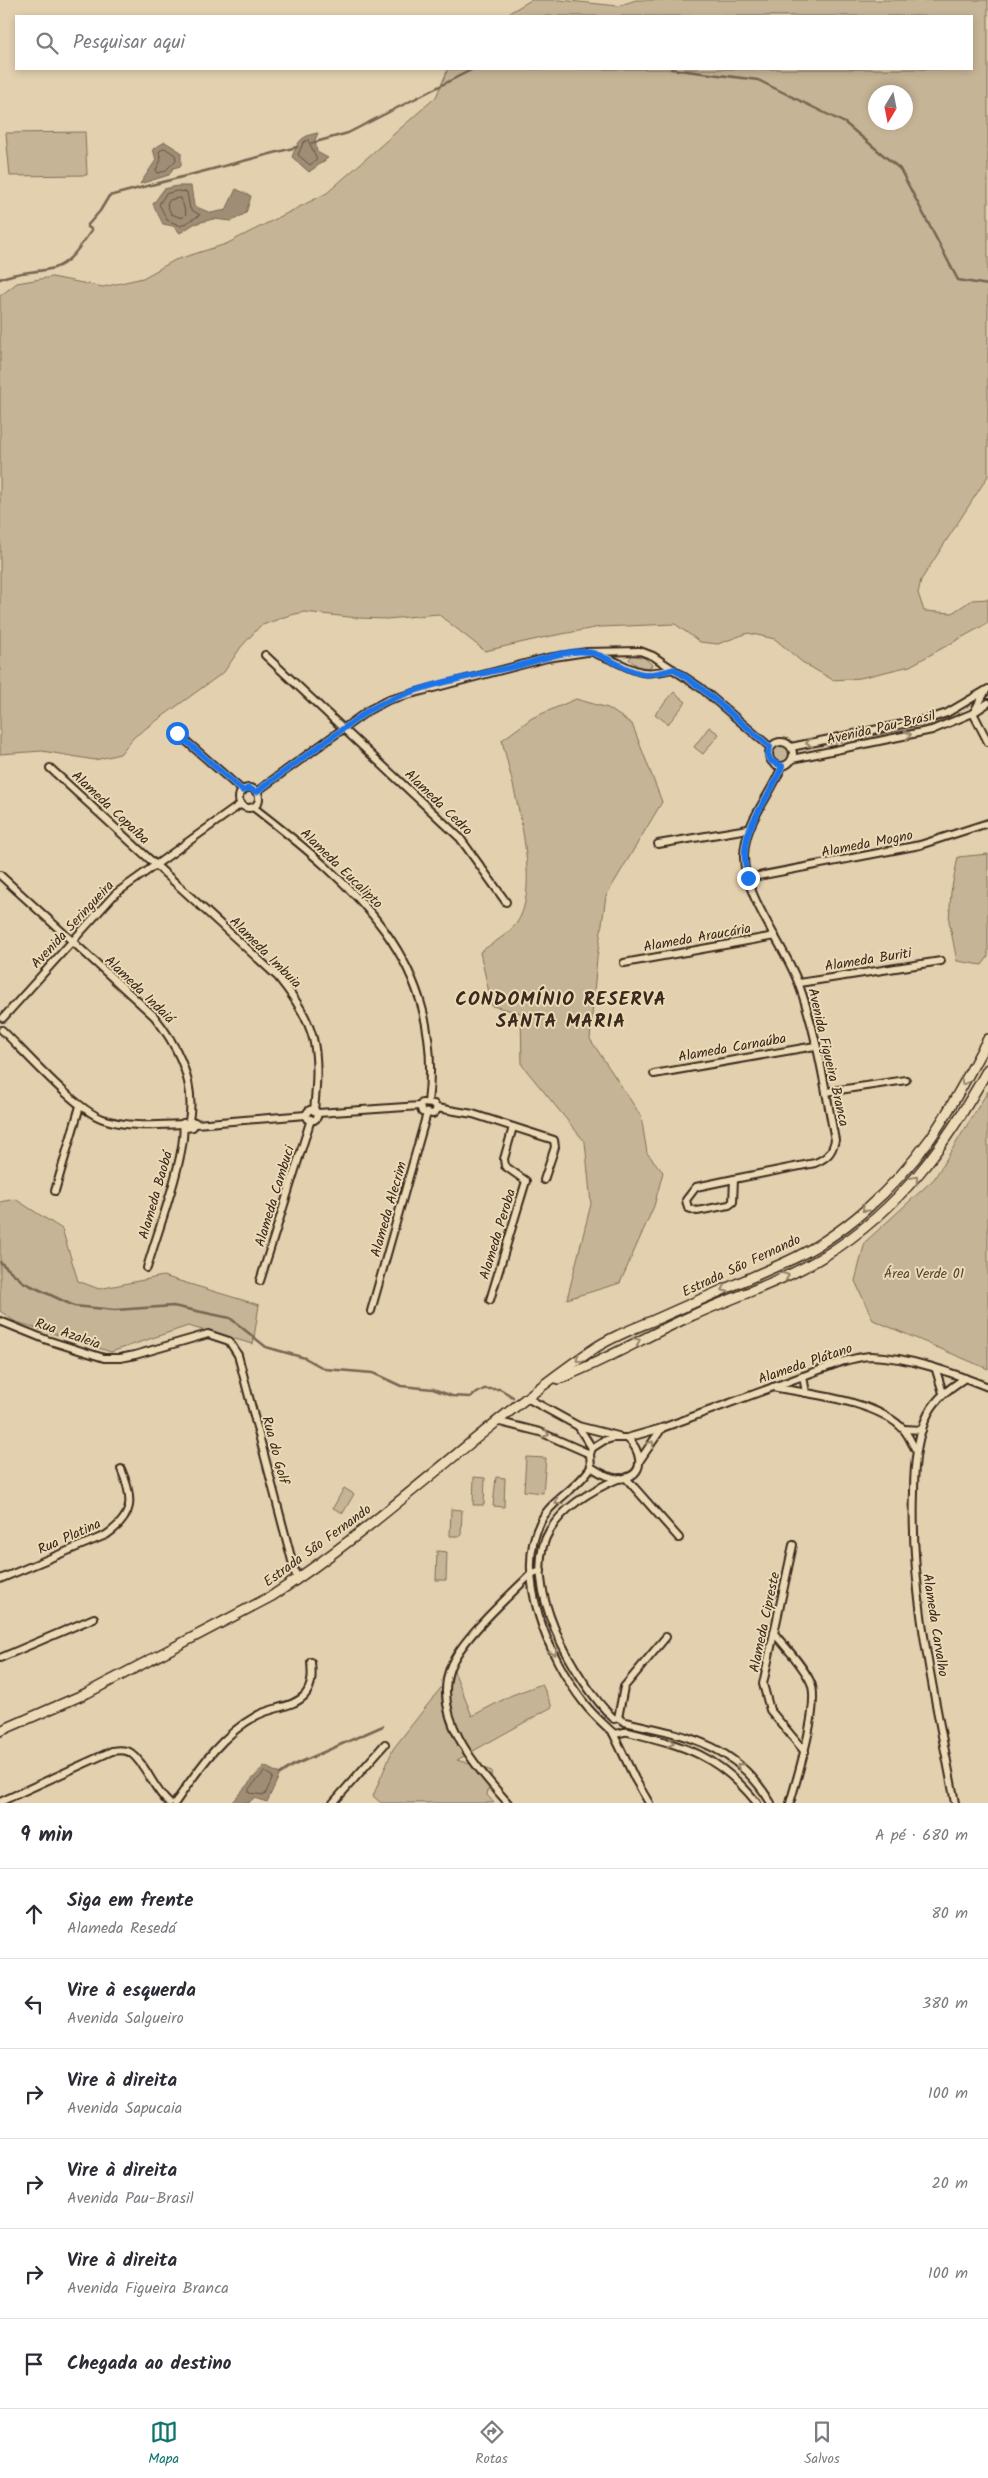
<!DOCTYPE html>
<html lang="pt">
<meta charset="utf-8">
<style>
body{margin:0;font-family:Kalam,sans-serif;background:#f2f2f3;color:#2b2b33}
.compass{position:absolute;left:868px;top:85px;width:45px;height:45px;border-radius:50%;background:#fff;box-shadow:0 2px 8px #0003;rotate:190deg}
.stop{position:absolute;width:15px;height:15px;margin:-11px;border:4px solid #1a73e8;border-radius:50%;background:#fff}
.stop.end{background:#1a73e8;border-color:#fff;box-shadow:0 1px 5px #0008}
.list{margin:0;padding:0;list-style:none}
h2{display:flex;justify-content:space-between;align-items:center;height:65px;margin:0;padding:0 20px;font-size:21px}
h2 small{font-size:16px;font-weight:400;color:#7c7c81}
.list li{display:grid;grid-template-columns:32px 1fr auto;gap:15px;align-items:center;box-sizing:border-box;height:90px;padding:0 20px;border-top:1px solid #e1e1e2}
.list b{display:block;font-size:19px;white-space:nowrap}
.list p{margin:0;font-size:16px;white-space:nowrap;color:#7c7c81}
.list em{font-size:16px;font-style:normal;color:#7c7c81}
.icon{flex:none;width:28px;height:28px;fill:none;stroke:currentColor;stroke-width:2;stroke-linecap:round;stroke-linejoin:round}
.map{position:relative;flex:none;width:988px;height:1803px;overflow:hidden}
.search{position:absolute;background:#fff;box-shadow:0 2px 8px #0003;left:15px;right:15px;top:15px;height:55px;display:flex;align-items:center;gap:12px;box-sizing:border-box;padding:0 18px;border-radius:0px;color:#7c7c81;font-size:19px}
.sheet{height:605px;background:#fff}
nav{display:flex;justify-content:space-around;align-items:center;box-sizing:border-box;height:70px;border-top:1px solid #e1e1e2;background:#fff;font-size:14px;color:#7c7c81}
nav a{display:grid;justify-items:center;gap:2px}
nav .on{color:#0f766e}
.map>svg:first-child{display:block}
</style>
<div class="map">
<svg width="988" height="1803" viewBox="0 0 988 1803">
<rect width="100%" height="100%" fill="#e2d0ae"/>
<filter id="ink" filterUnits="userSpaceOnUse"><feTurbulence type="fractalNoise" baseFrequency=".02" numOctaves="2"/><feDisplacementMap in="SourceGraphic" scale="10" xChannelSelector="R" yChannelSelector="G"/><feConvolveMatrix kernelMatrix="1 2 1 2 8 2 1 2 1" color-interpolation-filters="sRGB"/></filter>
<g filter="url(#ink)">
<g fill="#c6b496" stroke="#806f5a" fill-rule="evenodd">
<path d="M531,0H560L618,6L636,0H988V476L921,580L918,593L924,611L952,613L972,600L988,599V623L910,666L860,678L833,680L802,662L775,639L748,633L718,644L700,642L675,624L600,627L546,637L485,651L438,614L387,619L358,618L304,612L287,616L260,626L241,647L224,672L134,737L120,754L95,760L42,751L0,754V296L17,283L52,277L103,287L143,278L175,260L226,244L327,193L436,97L448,69H972V16H504ZM876,92H906V122H876Z"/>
<path d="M85,132L87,175L10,176L6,133Z"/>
<path d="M633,655L645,658L652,665L649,668C641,668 635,665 629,659Z"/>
<path d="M674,692L686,702L668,724L655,714Z"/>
<path d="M576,699L608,708L632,724L662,802L606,896L597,958L590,1039L641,1116L647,1153L663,1172L654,1206L620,1283L567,1299L591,1204L585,1142L522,1065L521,1013L492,1006L480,952C491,944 508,935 516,924C544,886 512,784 502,740L532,718Z"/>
<path d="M948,717L949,719L923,727L812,747L811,743L922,725Z"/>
<path d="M709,727L719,734L703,754L694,747Z"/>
<circle cx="781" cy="754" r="8"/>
<path d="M988,854V957L982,965L957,961L949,921L951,892L958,857Z"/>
<path d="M988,1091V1369L873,1320L855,1281L865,1242L934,1179Z"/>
<path d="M15,1199L62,1229L78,1281L99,1289L163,1276L259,1305L253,1344L188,1326L111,1352L14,1321L0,1311V1202Z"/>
<path d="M526,1457L546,1458L543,1493L524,1491Z"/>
<path d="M474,1477L485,1478L484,1505H473Z"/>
<path d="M496,1477L505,1478L504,1507L493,1506Z"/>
<path d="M344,1488L354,1494L343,1513L333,1508Z"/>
<path d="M451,1509L462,1510L461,1536H450Z"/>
<path d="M437,1551L447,1552L446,1580H436Z"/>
<path d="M454,1671L472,1716L512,1695L542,1684L552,1707L457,1760L492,1771L487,1795L494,1803H381L373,1796L393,1749Z"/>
</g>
<g fill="#9f8d74" stroke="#776552">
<path d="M318,133L315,140L317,152L328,158L309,172L292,157C298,141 301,136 318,133Z"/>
<path d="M165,142L181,152V166L173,168L169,175L140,184L156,160L153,149Z"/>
<path d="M177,186H191L194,206L211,213L226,210L236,189L251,196L246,213L232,221L213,219L194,224L180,233L173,226L163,224L153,204L164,189Z"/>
<path d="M264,1766L280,1774L267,1802L254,1798L248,1803H231Z"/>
</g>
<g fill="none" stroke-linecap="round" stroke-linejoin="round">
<g stroke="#635240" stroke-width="1">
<path d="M308,140L317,159L310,165L298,155L303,143Z"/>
<path d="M165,148L175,155L176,160L165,171L158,173L156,170L161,160L159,152Z"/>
<path d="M177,191L187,192L190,209L200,215L181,226L167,220L159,204L166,194Z"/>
<path d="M181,198L186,214L182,218L171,214L167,204L170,200Z"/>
<path d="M265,1772L273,1777L265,1795L249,1793V1789Z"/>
</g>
<g stroke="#776552" stroke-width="2.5">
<path d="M671,69L758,80L845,123L900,169L958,280L988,285"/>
<path d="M312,143L348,133L473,69"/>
<path d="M0,279C17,271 36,273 54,268C71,263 82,243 92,230L87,226L100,211L109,196L297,147"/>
<path d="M0,1262L23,1282L74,1306L115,1310L173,1306L230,1318L266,1347L305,1358L325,1369L373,1373L401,1386L433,1389L452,1396L470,1397L484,1389H500L513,1397"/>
<path d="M280,1774L292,1766L383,1726"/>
</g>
<g stroke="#3b2a1e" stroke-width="10">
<g id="minor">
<path d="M596,654C632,665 632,679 673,669"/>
<path d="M265,655L460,838L506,902"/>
<path d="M974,712L985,692"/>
<path d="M973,713L988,742"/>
<path d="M177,733L243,791"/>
<circle cx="781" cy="754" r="12"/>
<path d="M791,747L932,718L947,713L988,689"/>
<path d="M792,759L932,730L973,713L988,703"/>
<path d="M50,768L278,977C318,1026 320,1050 314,1111"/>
<circle cx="249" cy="798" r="10"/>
<path d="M256,792L369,710L388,700L547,658L587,652L640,651L653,656L701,688L770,747"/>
<path d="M253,807C355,886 445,961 428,1103"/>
<path d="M658,844L748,829"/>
<path d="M0,875L154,1016C177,1045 196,1082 189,1121"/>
<path d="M748,878L920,845L988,823"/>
<path d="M624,963L775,936"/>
<path d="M799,983L941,961"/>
<path d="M3,1018L115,894L241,804"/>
<path d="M2,1030C25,1052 76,1110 103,1119C129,1128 157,1125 183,1124"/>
<path d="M654,1074L815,1046"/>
<path d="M826,1092L906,1080"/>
<path d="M422,1103L434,1104L437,1110L433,1114L422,1112L420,1106Z"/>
<path d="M437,1108L473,1114L554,1140L555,1147L544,1180"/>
<circle cx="312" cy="1115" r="5.5"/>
<path d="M318,1113L420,1106"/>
<path d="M196,1124L306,1115"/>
<path d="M734,1179L815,1163C827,1158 832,1153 835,1140C825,1089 817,1034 799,985C786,947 743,895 744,856C745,820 770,798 782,766"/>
<path d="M734,1179L733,1202L729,1205L697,1211L688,1208L686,1200L696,1187Z"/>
<path d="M55,1191L80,1106"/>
<path d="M147,1268C156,1236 188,1151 183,1123L195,1122L193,1127L186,1128"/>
<path d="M260,1281L311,1119"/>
<path d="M490,1300L526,1181L505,1166L504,1159L513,1127"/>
<path d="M371,1311L427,1113"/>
<path d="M0,1321L47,1340L104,1358H120L135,1355L208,1334L229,1341L238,1355L297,1580"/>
<path d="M936,1370L943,1393"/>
<path d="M803,1376L806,1393"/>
<path d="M773,1387C809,1394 879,1401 904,1430C909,1436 912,1444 916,1450"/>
<path d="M527,1398L578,1426L618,1436"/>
<path d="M500,1422L540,1432L590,1454"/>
<path d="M578,1426L592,1448"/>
<path d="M904,1429L922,1430"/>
<path d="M627,1438C640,1448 647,1473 625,1478C614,1481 600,1473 591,1467L590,1454L592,1448L603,1441L613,1438H627L662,1428L844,1361C853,1359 863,1356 871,1356C910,1357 953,1373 988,1387"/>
<path d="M640,1460L662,1428"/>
<path d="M591,1467C578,1488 551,1501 542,1519C512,1574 549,1658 584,1703C592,1714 604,1724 613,1733C620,1735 622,1731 628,1732C685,1746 719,1755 757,1803"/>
<path d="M620,1478C594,1489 565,1505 550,1530C517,1582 576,1682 614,1719L618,1718L625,1722C688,1736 735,1743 771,1803"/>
<path d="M626,1478L679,1538"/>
<path d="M793,1545L763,1684L770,1710L805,1752"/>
<path d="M0,1579L106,1535C134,1516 134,1499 121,1469"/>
<path d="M774,1633C786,1648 803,1665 811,1683C820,1705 797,1778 790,1803"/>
<path d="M0,1658L94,1618"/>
<path d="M618,1718L624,1687L666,1637"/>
<path d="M613,1733L635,1779L649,1803"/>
<path d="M0,1802L112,1751C118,1750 125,1749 131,1753C146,1764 153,1789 169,1803"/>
<path d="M175,1803C198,1770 220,1736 256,1716C271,1707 293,1708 305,1695C313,1685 312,1673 311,1662"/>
<path d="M333,1803L385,1744"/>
<path d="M508,1803C478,1769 432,1719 450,1668C461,1639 508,1597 530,1575L541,1571"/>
<path d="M955,1803C936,1700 910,1597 914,1492C914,1466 916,1438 928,1414C937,1397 950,1388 965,1378"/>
</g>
</g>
<g stroke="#3b2a1e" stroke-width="12">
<g id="secondary">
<path d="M558,1379C603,1362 646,1336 691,1316C736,1296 784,1281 826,1255C900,1209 946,1145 988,1069"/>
<path d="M0,1731L87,1693L272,1596C384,1523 481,1426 592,1350C612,1336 636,1328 659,1318C701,1299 744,1281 786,1262C842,1237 894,1189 930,1139C952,1108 969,1073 988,1039"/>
</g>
</g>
<use href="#minor" stroke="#ecdab7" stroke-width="6"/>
<use href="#secondary" stroke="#ecdab7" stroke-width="9"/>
</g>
<defs><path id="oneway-chevron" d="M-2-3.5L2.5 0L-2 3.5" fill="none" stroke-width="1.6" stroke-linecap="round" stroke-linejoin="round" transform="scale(1.25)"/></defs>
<g stroke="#94826a">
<use href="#oneway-chevron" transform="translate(908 735) rotate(-11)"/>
<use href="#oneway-chevron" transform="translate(809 743) rotate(168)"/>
<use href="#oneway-chevron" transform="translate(964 1082) rotate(119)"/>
<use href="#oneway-chevron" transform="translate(915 1179) rotate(-50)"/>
<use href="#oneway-chevron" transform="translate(865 1209) rotate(138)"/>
<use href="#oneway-chevron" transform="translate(786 1276) rotate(-25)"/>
<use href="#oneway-chevron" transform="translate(725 1289) rotate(156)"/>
<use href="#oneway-chevron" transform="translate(637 1341) rotate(-26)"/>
<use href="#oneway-chevron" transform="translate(579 1359) rotate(144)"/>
<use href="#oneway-chevron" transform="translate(546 1434) rotate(20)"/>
<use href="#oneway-chevron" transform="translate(651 1444) rotate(-54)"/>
<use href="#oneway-chevron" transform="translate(558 1502) rotate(142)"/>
<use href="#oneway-chevron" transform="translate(554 1652) rotate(64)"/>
<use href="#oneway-chevron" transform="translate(671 1743) rotate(17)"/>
<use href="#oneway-chevron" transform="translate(740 1766) rotate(-141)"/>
</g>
</g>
<g fill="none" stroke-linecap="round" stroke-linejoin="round" filter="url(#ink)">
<path stroke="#1a73e8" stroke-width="6" d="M177,733L243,791L249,788L256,792L369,710C415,685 470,677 521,665C541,660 567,649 588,652C608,655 625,672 644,674C654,675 664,672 674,669L701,688L770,747L768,754L771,761L782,766C767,807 734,830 748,878"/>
</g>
<g text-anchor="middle" stroke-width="4" stroke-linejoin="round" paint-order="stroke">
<g font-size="14" fill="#3b2a1e" stroke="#ecdab7">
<text transform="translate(881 727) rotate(-13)" y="5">Avenida Pau-Brasil</text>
<text transform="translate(439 802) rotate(44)" y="5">Alameda Cedro</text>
<text transform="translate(111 807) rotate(43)" y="5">Alameda Copaíba</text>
<text transform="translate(867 843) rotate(-11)" y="5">Alameda Mogno</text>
<text transform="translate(342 868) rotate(44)" y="5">Alameda Eucalipto</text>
<text transform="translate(72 924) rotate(-47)" y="5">Avenida Seringueira</text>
<text transform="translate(697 937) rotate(-10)" y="5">Alameda Araucária</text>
<text transform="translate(266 952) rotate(45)" y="5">Alameda Imbuia</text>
<text transform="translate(868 959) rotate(-9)" y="5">Alameda Buriti</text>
<text transform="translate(140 989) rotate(44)" y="5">Alameda Indaiá</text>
<text transform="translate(732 1047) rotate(-10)" y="5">Alameda Carnaúba</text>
<text transform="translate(829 1057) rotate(77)" y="5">Avenida Figueira Branca</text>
<text transform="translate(155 1195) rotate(-74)" y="5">Alameda Baobá</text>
<text transform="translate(274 1196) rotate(-73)" y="5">Alameda Cambuci</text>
<text transform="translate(388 1209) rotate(-74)" y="5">Alameda Alecrim</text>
<text transform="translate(497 1234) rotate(-73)" y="5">Alameda Peroba</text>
<text transform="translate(741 1265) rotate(-25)" y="5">Estrada São Fernando</text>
<text transform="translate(68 1333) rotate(19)" y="5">Rua Azaleia</text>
<text transform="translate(805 1363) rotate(-19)" y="5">Alameda Plátano</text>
<text transform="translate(276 1450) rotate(75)" y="5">Rua do Golf</text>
<text transform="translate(69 1536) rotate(-24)" y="5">Rua Platina</text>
<text transform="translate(317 1545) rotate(-36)" y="5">Estrada São Fernando</text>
<text transform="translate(764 1622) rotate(-78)" y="5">Alameda Cipreste</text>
<text transform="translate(936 1625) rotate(81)" y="5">Alameda Carvalho</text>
</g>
<g font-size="14" fill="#574636" stroke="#ecdab7">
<text x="924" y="1278">Área Verde 01</text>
</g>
<g font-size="19" font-weight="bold" letter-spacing="1" fill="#3b2a1e" stroke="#ecdab7">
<text x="561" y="1005">CONDOMÍNIO RESERVA<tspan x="561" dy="22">SANTA MARIA</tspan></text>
</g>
</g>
</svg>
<svg class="compass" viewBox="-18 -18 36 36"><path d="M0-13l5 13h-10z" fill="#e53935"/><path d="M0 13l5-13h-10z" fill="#7c7c81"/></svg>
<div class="stop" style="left:177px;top:733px"></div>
<div class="stop end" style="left:748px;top:878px"></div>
<div class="search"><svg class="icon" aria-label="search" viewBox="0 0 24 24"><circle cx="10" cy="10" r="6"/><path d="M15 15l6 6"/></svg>Pesquisar aqui</div>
</div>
<section class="sheet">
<h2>9 min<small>A pé · 680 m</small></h2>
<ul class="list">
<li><svg class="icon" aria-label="ahead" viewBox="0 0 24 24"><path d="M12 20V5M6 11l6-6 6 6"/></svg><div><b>Siga em frente</b><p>Alameda Resedá</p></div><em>80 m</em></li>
<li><svg class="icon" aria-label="left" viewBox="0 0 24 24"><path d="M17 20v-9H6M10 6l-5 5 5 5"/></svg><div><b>Vire à esquerda</b><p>Avenida Salgueiro</p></div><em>380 m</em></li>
<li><svg class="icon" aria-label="right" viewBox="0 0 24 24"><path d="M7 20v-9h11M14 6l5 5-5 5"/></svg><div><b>Vire à direita</b><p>Avenida Sapucaia</p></div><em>100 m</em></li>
<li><svg class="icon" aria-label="right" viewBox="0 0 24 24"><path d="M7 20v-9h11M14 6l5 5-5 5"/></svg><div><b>Vire à direita</b><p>Avenida Pau-Brasil</p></div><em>20 m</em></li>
<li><svg class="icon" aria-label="right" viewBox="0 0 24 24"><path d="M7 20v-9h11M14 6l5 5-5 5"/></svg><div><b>Vire à direita</b><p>Avenida Figueira Branca</p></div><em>100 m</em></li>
<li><svg class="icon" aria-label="arrive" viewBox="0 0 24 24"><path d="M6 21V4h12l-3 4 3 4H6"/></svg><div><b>Chegada ao destino</b></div></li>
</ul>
</section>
<nav>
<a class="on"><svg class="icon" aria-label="map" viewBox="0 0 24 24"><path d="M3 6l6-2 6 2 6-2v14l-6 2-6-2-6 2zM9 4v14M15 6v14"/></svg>Mapa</a>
<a><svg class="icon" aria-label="directions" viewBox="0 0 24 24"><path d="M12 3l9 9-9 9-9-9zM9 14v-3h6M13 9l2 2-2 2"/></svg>Rotas</a>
<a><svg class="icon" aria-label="saved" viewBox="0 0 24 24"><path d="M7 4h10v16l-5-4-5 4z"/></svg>Salvos</a>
</nav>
